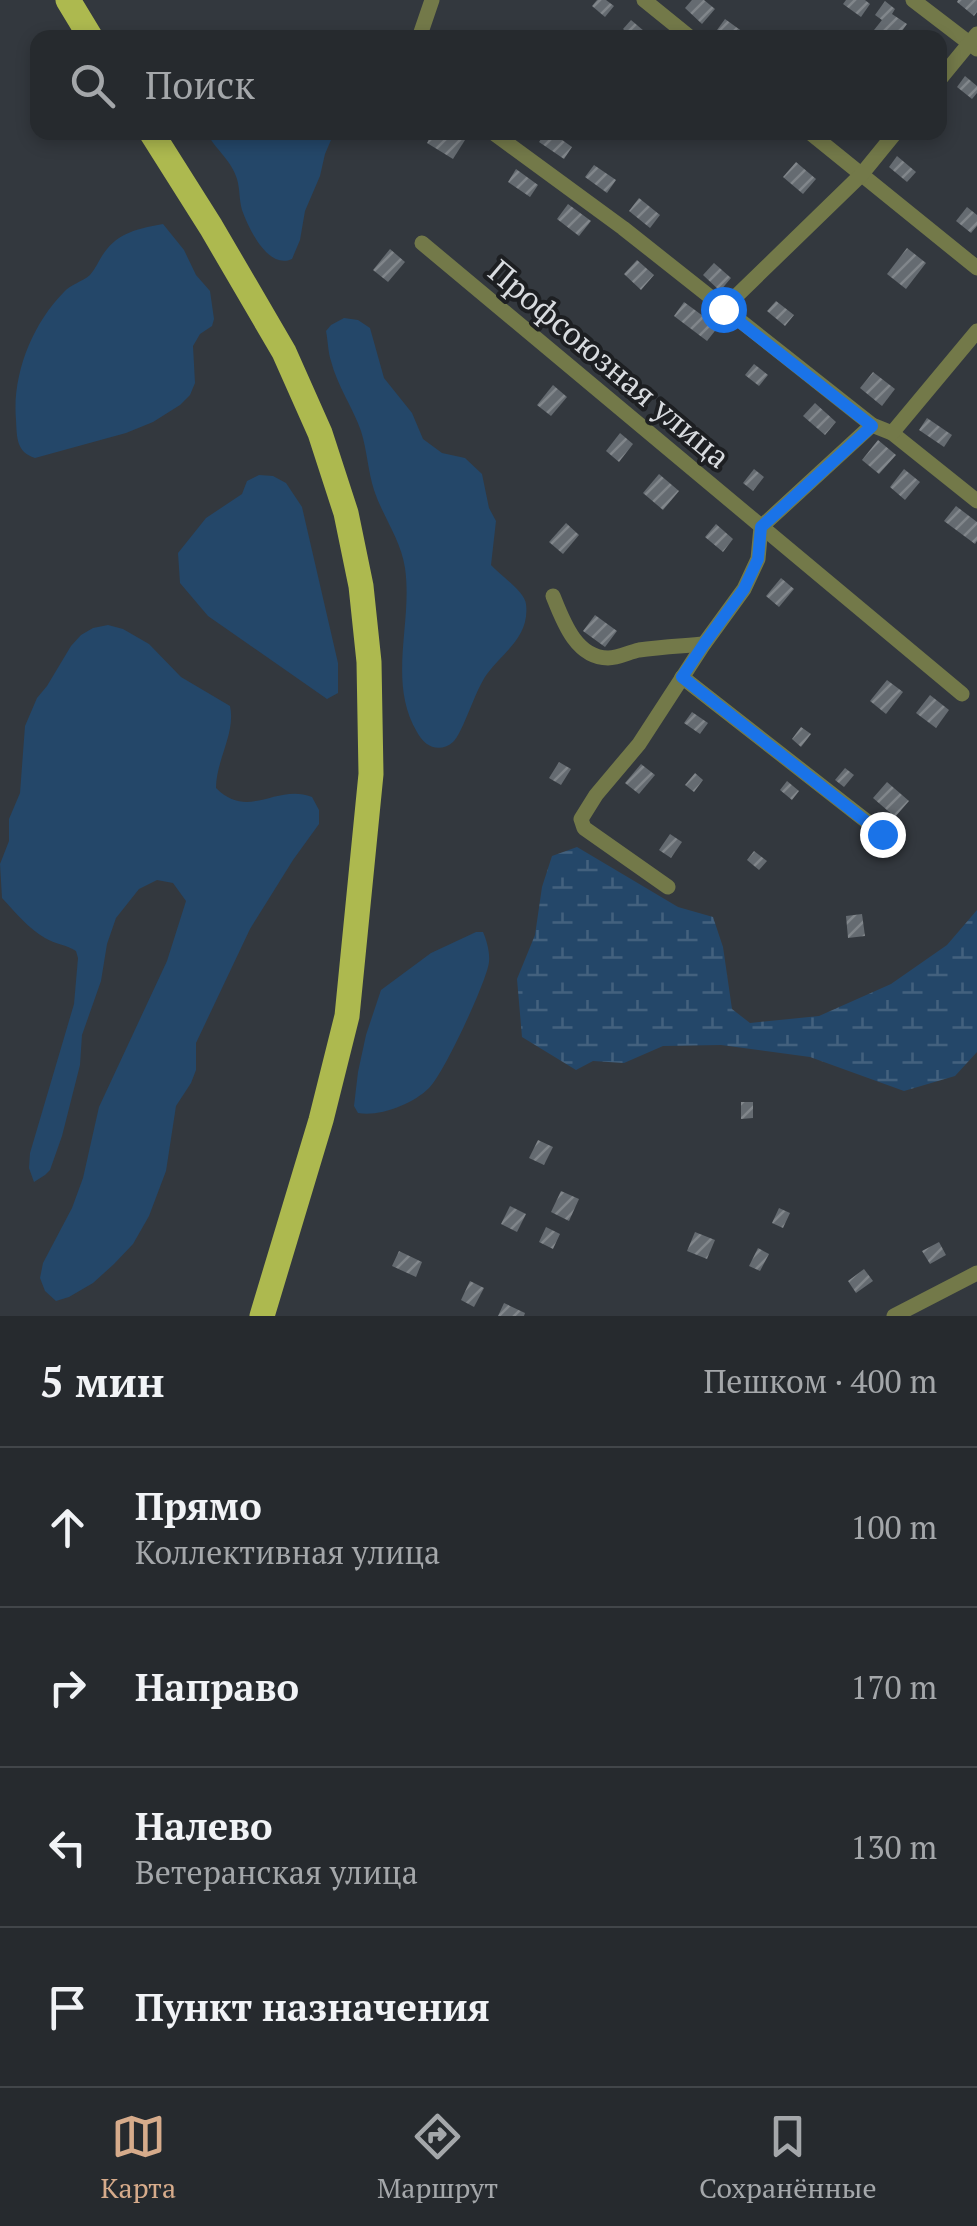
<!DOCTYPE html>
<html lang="ru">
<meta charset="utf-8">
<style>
body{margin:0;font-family:"PT Serif",serif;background:#32363a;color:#f1f3f6}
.stop{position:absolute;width:30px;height:30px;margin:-22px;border:8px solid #1a73e8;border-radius:50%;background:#fff}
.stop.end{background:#1a73e8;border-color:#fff;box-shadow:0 2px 10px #0008}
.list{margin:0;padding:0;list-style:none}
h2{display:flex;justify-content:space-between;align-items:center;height:130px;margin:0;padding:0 40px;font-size:42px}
h2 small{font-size:32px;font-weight:400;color:#a4a7aa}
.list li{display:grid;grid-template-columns:65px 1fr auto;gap:30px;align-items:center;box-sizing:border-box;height:160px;padding:0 40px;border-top:2px solid #42464a}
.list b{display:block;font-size:38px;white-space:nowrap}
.list p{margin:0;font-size:32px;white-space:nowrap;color:#a4a7aa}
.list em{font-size:32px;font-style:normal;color:#a4a7aa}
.icon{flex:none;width:55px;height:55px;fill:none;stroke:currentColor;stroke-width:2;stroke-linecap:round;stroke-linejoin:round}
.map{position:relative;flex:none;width:977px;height:1316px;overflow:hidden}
.search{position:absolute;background:#262a2e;box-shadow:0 5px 15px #0003;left:30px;right:30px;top:30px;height:110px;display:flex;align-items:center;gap:25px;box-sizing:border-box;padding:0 35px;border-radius:20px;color:#a4a7aa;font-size:38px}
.sheet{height:770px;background:#262a2e}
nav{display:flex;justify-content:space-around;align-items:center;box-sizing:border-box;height:140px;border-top:2px solid #42464a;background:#262a2e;font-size:28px;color:#a4a7aa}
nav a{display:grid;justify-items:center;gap:5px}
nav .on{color:#d6ab8b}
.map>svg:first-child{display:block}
</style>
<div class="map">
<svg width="977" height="1316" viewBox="0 0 977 1316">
<defs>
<pattern id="wetland-marsh" width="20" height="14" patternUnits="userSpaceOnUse" patternTransform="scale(2.5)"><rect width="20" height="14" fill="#244769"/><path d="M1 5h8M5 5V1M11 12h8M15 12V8" fill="none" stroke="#43617e"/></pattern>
<pattern id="building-hatch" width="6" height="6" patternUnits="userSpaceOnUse" patternTransform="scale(2.5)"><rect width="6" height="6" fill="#656b71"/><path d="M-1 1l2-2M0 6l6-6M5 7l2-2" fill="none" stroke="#81868b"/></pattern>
</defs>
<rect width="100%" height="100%" fill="#33383e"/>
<g fill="#244769">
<path d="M207,133H334L325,154L320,176L305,211L300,240L292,259C268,270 249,229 242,210C239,200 240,189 237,179C232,161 215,149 207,133Z"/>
<path d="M163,224L184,250L196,275L210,291L214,319L212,326L200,334L193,346L195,383L190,395L180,405L153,422L126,433L35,458C16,452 17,437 16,420C12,375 32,324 64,292C71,284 82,282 90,275C97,267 100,257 107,249C122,231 142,228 163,224Z"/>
<path d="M344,318L358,320L370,328L384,378L412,413L423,439L442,453L465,458L482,474L489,508L496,521L491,565C500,575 525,592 526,604C530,637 503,652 487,674C475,690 463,733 453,742C439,754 424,746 417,732C387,681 413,623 405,568C401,540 383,517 374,490C368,471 367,450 361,431C353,408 337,385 331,361C328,352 328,341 326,331L331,325Z"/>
<path d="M259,475L273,476L286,483L302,507L338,663V693L327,699L208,616L180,583L178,553L206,518L242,494L247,481Z"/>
<path d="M108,625L123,629L149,644L181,677L230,706C236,733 216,760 216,788C249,821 276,783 312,797L319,810V824L293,860L250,929L196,1043V1070L191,1083L176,1106L166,1171L149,1216L133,1244L114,1264L93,1283L69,1297L56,1301L45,1291L40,1278L43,1263L72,1208L83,1178L99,1107L167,961L186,901L173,883L157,880L139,889L116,918L107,944L101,981L82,1035L80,1065L62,1136L50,1170L45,1175L34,1182L29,1168L30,1153L74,1004L78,958L76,951C67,945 55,944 45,938C28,928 15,912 2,898L0,864L9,841V819L20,793L25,726L37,698L47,686L71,646L81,635L93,628Z"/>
<path d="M476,932H483C487,941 490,953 489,962C487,981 443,1075 429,1088C413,1104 380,1117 358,1113L354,1106L358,1072L366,1035L381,990L431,953Z"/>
</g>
<path fill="url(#wetland-marsh)" d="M577,847L678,907L713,917L723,947L732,1009L750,1023L819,1016L891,984L947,945L977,910V1052L955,1076L904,1091L810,1057L721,1045L663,1046L624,1063L593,1061L576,1070L522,1037L517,979L535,935L542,887L552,856Z"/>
<g fill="url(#building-hatch)">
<path d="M597,0H606L614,6L605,17L592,6Z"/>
<path d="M692,0H704L715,9L702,24L685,8Z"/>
<path d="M846,0H865L870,4L861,17L843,4Z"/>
<path d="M958,0H977V12L974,16L957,2Z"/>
<path d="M885,1L895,9L892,14L907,24L897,38H884L874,30L882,20L875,15Z"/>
<path d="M725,19L743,32L739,38H726L717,30Z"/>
<path d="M631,20L644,31L639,38H633L623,29Z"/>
<path d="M965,76L977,86V93L972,99L957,87Z"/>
<path d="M433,132H453L465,140L453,159L427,143Z"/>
<path d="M546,132H551L572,147L564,159L539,142Z"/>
<path d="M897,156L916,172L907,182L889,167Z"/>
<path d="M796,162L816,179L803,194L783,177Z"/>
<path d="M594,165L616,180L607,193L585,177Z"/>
<path d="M516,169L538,185L530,197L508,182Z"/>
<path d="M639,198L660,215L650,228L629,211Z"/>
<path d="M568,204L591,221L579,236L557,219Z"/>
<path d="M967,207L977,215V226L971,233L956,221Z"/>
<path d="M907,248L926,263L906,289L887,274Z"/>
<path d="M390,249L405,262L388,282L373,270Z"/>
<path d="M637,260L654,275L641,290L624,274Z"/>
<path d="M714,263L731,278L720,291L703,275Z"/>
<path d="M776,301L794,315L785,326L767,311Z"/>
<path d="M684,302L718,327L707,341L674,316Z"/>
<path d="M754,364L768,375L759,386L745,375Z"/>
<path d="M873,372L895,389L882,406L860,388Z"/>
<path d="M553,385L567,397L551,416L537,405Z"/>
<path d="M815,403L836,422L825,435L803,416Z"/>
<path d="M927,418L952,435L944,447L919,430Z"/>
<path d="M620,433L633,444L619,462L606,451Z"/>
<path d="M878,440L896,455L879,474L862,460Z"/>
<path d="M754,469L764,477L753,491L743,483Z"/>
<path d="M904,469L920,482L905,500L890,487Z"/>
<path d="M659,474L679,491L663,510L643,493Z"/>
<path d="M956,506L977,522V541L975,544L944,521Z"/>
<path d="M566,523L579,535L563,554L549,542Z"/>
<path d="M716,524L733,539L723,552L705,537Z"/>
<path d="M781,578L794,589L779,607L766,596Z"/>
<path d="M595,615L617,631L605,647L583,631Z"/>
<path d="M887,680L903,692L886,714L870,701Z"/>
<path d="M930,695L949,710L936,728L916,713Z"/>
<path d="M692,712L708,723L700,734L684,723Z"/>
<path d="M801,727L811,734L801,747L792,739Z"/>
<path d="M559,762L571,769L561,785L549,778Z"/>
<path d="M641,764L655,775L639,794L625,783Z"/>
<path d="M845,768L854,775L844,787L835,780Z"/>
<path d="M695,773L703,780L694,792L685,785Z"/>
<path d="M787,781L799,791L792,800L780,790Z"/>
<path d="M887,782L909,801L895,817L873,798Z"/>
<path d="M670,834L682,842L671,858L659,850Z"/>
<path d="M754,851L767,861L759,870L747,860Z"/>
<path d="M862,914L865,936L848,938L846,916Z"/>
<path d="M741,1102H753V1118L741,1119Z"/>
<path d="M538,1140L553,1147L544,1165L529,1158Z"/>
<path d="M561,1191L579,1199L569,1221L551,1212Z"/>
<path d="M510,1206L526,1214L517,1232L501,1224Z"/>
<path d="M779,1208L790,1213L783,1228L772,1223Z"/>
<path d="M546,1227L560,1234L553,1249L539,1242Z"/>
<path d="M695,1232L715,1240L707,1259L687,1251Z"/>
<path d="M939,1242L946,1255L930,1264L922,1251Z"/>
<path d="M758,1248L769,1254L760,1271L749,1266Z"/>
<path d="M399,1251L422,1262L416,1277L392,1266Z"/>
<path d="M864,1269L873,1281L856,1293L848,1281Z"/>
<path d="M470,1281L484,1288L474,1307L461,1300Z"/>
<path d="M504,1303L525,1313L524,1316H498Z"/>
</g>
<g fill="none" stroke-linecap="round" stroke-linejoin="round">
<g stroke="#737949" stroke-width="15">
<path d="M644,0L691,38"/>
<path d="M913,0L977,49"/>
<path d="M419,38L432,0"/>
<path d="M940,79L977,34"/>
<path d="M492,132L623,228L872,425L892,433L977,501"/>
<path d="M809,132L977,268"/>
<path d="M422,243L962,694"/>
<path d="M723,309L861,175L896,132"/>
<path d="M892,433L977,331"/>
<path d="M553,596C563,621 576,658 608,658C619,658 629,652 639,650C660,647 682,646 704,644"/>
<path d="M682,677L883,834"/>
<path d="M668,887L584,828L581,819L596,795L639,744L704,644L744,589L758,559L761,527L872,425"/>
<path d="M894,1316L977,1273"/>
</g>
<g stroke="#adb94f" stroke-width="25">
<path d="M68,0L91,38"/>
<path d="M151,132L211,227L284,352L320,433L346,513L361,586L369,662L371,774L347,1016L321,1120L262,1316"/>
</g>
</g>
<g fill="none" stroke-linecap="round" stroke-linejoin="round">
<path stroke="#1a73e8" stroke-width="12" d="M723,309L872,426L761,527L758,559L744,589L704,644L682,677L882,834"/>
</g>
<g text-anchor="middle" stroke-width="8" stroke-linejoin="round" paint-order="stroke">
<g font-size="32" fill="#d8dbdf" stroke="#1d1f22">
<text transform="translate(609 364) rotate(40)" y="11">Профсоюзная улица</text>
</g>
</g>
</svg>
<div class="stop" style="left:723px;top:309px"></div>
<div class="stop end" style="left:882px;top:834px"></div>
<div class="search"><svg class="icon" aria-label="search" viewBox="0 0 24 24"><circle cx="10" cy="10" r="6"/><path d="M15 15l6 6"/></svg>Поиск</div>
</div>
<section class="sheet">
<h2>5 мин<small>Пешком · 400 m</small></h2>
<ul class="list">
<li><svg class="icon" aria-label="ahead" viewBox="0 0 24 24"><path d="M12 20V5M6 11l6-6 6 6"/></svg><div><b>Прямо</b><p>Коллективная улица</p></div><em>100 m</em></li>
<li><svg class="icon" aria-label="right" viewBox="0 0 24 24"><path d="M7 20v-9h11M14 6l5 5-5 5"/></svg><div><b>Направо</b></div><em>170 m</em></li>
<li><svg class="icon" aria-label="left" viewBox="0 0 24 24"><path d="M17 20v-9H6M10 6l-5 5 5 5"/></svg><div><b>Налево</b><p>Ветеранская улица</p></div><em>130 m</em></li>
<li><svg class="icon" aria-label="arrive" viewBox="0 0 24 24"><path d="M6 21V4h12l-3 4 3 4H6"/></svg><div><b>Пункт назначения</b></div></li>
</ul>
</section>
<nav>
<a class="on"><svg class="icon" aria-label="map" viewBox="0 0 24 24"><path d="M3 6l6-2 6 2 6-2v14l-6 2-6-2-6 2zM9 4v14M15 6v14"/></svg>Карта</a>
<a><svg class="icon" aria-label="directions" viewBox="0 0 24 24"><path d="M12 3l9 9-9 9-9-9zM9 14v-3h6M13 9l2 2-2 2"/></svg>Маршрут</a>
<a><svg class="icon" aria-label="saved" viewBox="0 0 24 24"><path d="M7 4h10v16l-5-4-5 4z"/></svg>Сохранённые</a>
</nav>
